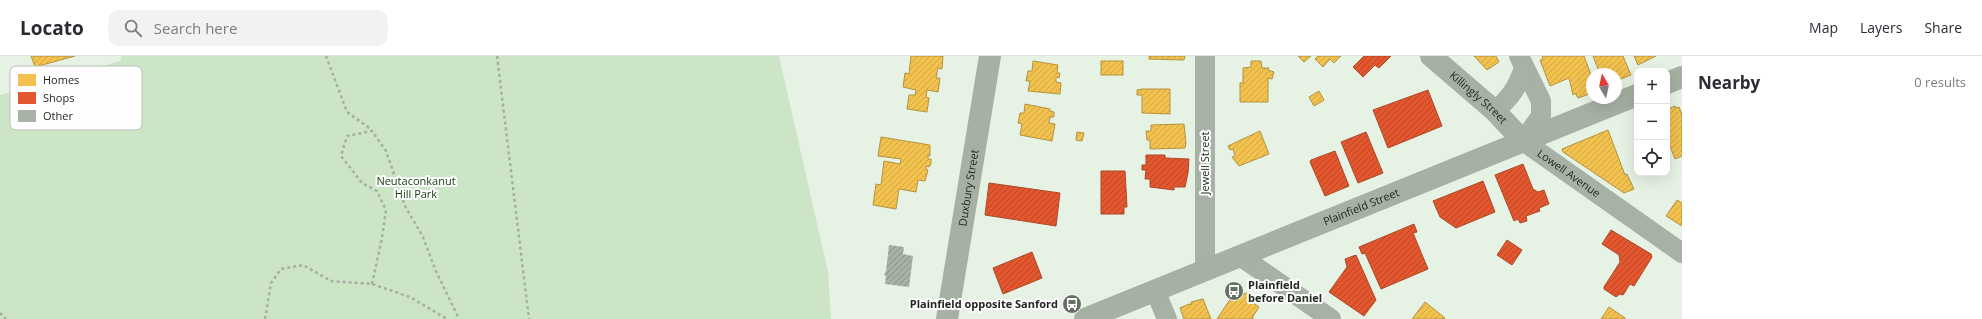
<!DOCTYPE html>
<meta charset="utf-8">
<style>
body{margin:0;font-family:"Open Sans",sans-serif;background:#f2f2f3;color:#2b2b33}
.controls{position:absolute;right:12px;top:12px;display:grid;overflow:hidden;border-radius:8px;box-shadow:0 4px 16px #0002}
.controls button{width:36px;height:36px;display:grid;place-items:center;padding:0;border:0;border-bottom:1px solid #e1e1e2;background:#fff;color:#2b2b33;font:20px sans-serif}
.compass{position:absolute;left:1586px;top:12px;width:36px;height:36px;border-radius:50%;background:#fff;box-shadow:0 4px 16px #0002;rotate:351deg}
.list{margin:0;padding:0;list-style:none}
h2{display:flex;justify-content:space-between;align-items:center;height:52px;margin:0;padding:0 16px;font-size:17px}
h2 small{font-size:13px;font-weight:400;color:#7c7c81}
.icon{flex:none;width:22px;height:22px;fill:none;stroke:currentColor;stroke-width:2;stroke-linecap:round;stroke-linejoin:round}
.map{position:relative;flex:none;width:1682px;height:263px;overflow:hidden}
header{display:flex;align-items:center;gap:24px;box-sizing:border-box;height:56px;padding:0 20px;background:#fff;border-bottom:1px solid #e1e1e2}
header strong{font-size:19px}
nav{display:flex;gap:22px;margin-inline-start:auto;font-size:14px}
.search{width:280px;height:36px;background:#f2f2f3;display:flex;align-items:center;gap:10px;box-sizing:border-box;padding:0 14px;border-radius:12px;color:#7c7c81;font-size:15px}
main{display:flex}
aside{flex:1;background:#fff}
.map>svg:first-child{display:block}
</style>
<header>
<strong>Locato</strong>
<div class="search"><svg class="icon" aria-label="search" viewBox="0 0 24 24"><circle cx="10" cy="10" r="6"/><path d="M15 15l6 6"/></svg>Search here</div>
<nav><a>Map</a><a>Layers</a><a>Share</a></nav>
</header>
<main>
<div class="map">
<svg width="1682" height="263" viewBox="0 0 1682 263">
<defs>
<pattern id="homes-hatch" width="6" height="6" patternUnits="userSpaceOnUse"><rect width="6" height="6" fill="#f2c14e"/><path d="M-1 1l2-2M0 6l6-6M5 7l2-2" fill="none" stroke="#cfa644"/></pattern>
<pattern id="shops-hatch" width="6" height="6" patternUnits="userSpaceOnUse"><rect width="6" height="6" fill="#e4572e"/><path d="M-1 1l2-2M0 6l6-6M5 7l2-2" fill="none" stroke="#b84827"/></pattern>
<pattern id="building-hatch" width="6" height="6" patternUnits="userSpaceOnUse"><rect width="6" height="6" fill="#a9b2a7"/><path d="M-1 1l2-2M0 6l6-6M5 7l2-2" fill="none" stroke="#899187"/></pattern>
</defs>
<rect width="100%" height="100%" fill="#e6f2e4"/>
<path fill="#cce5c7" d="M122,0H779L828,216L831,263H0V39L120,5Z"/>
<g fill="url(#homes-hatch)" stroke="#b39340">
<path d="M31,0H75L35,11Z"/>
<path d="M911,0H943L942,13L938,12L936,22H940L938,36L927,34L926,41L929,42L927,56L907,53L909,39H915L916,34L903,31L905,17L909,18Z"/>
<path d="M1149,0H1185L1184,4L1149,3Z"/>
<path d="M1298,0H1311L1304,6Z"/>
<path d="M1318,0H1341L1334,7L1330,3L1323,11L1315,3Z"/>
<path d="M1474,0H1496L1499,6L1487,14Z"/>
<path d="M1542,0H1584L1592,22V37L1578,42L1575,37L1573,39L1569,22L1550,30L1540,4L1543,3Z"/>
<path d="M1593,0H1623L1631,19L1616,25V18H1600Z"/>
<path d="M1634,0H1656L1638,9Z"/>
<path d="M1033,5L1058,9L1057,17H1060L1059,22L1056,21V26L1061,27L1060,38L1028,35L1030,25H1026L1028,15H1032Z"/>
<rect x="1101" y="5" width="22" height="14"/>
<path d="M1251,5H1261L1262,12H1269L1268,14L1274,16L1272,23L1268,22V46H1240V27H1243V12L1251,11Z"/>
<path d="M1142,33H1170V58L1142,57V39H1137V34Z"/>
<path d="M1319,35L1324,44L1314,50L1309,41Z"/>
<path d="M1025,48L1050,53V55L1054,56V61H1050L1049,67L1055,68L1052,85L1020,79L1022,68L1018,67L1020,57H1024Z"/>
<path d="M1675,50L1676,52L1679,51L1682,59V100L1675,103L1667,83L1668,53Z"/>
<path d="M1184,68L1186,87L1185,92L1150,93V84H1147L1146,75H1151V69Z"/>
<path d="M1608,74L1625,119L1627,118L1634,133L1624,137L1563,96L1562,93Z"/>
<path d="M1260,75L1269,98L1239,110L1232,101L1235,100L1233,93L1230,94L1228,90Z"/>
<path d="M1077,76L1084,77L1082,85L1076,84Z"/>
<path d="M881,81L930,89V100L928,99V103H931V108L929,111L926,110V113L928,114L925,125L918,124L916,136L899,133L896,153L873,149L876,128L881,129L884,105L900,108L901,103L878,100Z"/>
<path d="M1677,144L1682,147V170L1666,160Z"/>
<path d="M1235,236L1242,240L1244,237L1247,238L1248,236L1253,239L1251,242L1254,243L1252,246L1259,251L1252,262L1254,263H1217Z"/>
<path d="M1203,243L1211,263H1184L1180,252L1189,248L1191,249V246Z"/>
<path d="M1425,246L1445,262L1444,263H1412Z"/>
<path d="M1609,251L1625,262V263H1601Z"/>
</g>
<g fill="url(#shops-hatch)" stroke="#a94929">
<path d="M1364,0H1391L1379,12L1375,9L1363,21L1353,11Z"/>
<path d="M1428,34L1442,70L1388,92L1373,54Z"/>
<path d="M1366,76L1383,117L1358,127L1341,86Z"/>
<path d="M1335,95L1349,130L1325,140L1310,106L1311,104Z"/>
<path d="M1146,99H1165V102L1189,103L1188,117L1185,131H1174V134L1150,131V123H1145L1146,114H1142V109H1146Z"/>
<path d="M1523,108L1533,133L1538,136L1544,134L1549,148L1539,152L1540,155L1526,160L1527,165L1520,167L1518,163L1514,165L1495,119Z"/>
<path d="M1101,115H1125L1127,151H1124V158H1101Z"/>
<path d="M1483,125L1495,156L1456,172L1440,161L1433,145Z"/>
<path d="M989,127L1060,137L1056,170L985,159Z"/>
<path d="M1414,168L1417,176L1413,177L1428,213L1381,233L1365,197L1362,198L1359,191Z"/>
<path d="M1611,174L1651,198L1652,201L1634,230L1630,228L1623,239L1620,238L1616,241L1604,233V231L1620,206L1619,199L1602,188Z"/>
<path d="M1507,184L1522,194L1512,209L1497,199Z"/>
<path d="M1032,196L1042,222L1003,238L993,212Z"/>
<path d="M1356,199L1376,244L1364,260L1329,236L1347,211L1345,203Z"/>
</g>
<path fill="url(#building-hatch)" d="M889,189L904,191L903,198L913,200L909,231L885,228L886,220L884,219L886,215Z"/>
<g fill="none" stroke-linecap="round" stroke-linejoin="round">
<g stroke="#a7afa4" stroke-width="2.5" stroke-dasharray="3 3" stroke-linecap="butt">
<path d="M326,0L347,56L372,74"/>
<path d="M497,0L529,263"/>
<path d="M372,228L382,182L386,154L377,135L362,127L341,100L347,80L372,75L386,95L405,150L423,181L435,213L459,263"/>
<path d="M0,257L6,263"/>
<path d="M265,263L271,227L281,213L303,209L331,225L372,228L410,241L447,263"/>
</g>
<g stroke="#a8b1a6" stroke-width="20">
<path id="s1" d="M1519,0L1541,45V60L1523,85L1682,197"/>
<path d="M1495,55C1511,41 1517,32 1524,12"/>
<path d="M1240,200L1331,263"/>
<path d="M1205,214V0"/>
<path d="M1155,234L1167,263"/>
</g>
<g stroke="#a5b1a3" stroke-width="22">
<path id="s2" d="M1431,0L1495,55L1523,85"/>
<path d="M1667,27L1682,21"/>
<path id="s3" d="M947,263L990,0"/>
<path id="s4" d="M1085,263L1637,39"/>
</g>
</g>
<defs>
<g id="bus-disc" transform="scale(1)"><circle r="9.5" fill="#656f63" stroke="#fefefe"/><path d="M-5-6H5V4H4V6H2V4H-2V6H-4V4H-5ZM-3.5-4V0h7V-4ZM-3.5 1.2v1.5H-2V1.2ZM2 1.2v1.5H3.5V1.2Z" fill="#fff"/></g>
</defs>
<g fill-rule="evenodd">
<use href="#bus-disc" x="1234" y="235"/>
<use href="#bus-disc" x="1072" y="248"/>
</g>
<g text-anchor="middle" stroke-width="4" stroke-linejoin="round" paint-order="stroke">
<g font-size="11" fill="#20281e" stroke="#fefefe">
<text dy="4" stroke="none"><textPath href="#s2" startOffset="63">Killingly Street</textPath></text>
<text transform="translate(1205 107) rotate(-90)" y="4">Jewell Street</text>
<text dy="4" stroke="none"><textPath href="#s1" startOffset="152">Lowell Avenue</textPath></text>
<text dy="4" stroke="none"><textPath href="#s3" startOffset="133">Duxbury Street</textPath></text>
<text dy="4" stroke="none"><textPath href="#s4" startOffset="298">Plainfield Street</textPath></text>
</g>
<g font-size="11" fill="#13380a" stroke="#fefefe">
<text x="416" y="129">Neutaconkanut<tspan x="416" dy="13">Hill Park</tspan></text>
</g>
<g font-size="11" font-weight="bold" fill="#20281e" stroke="#fefefe" text-anchor="start">
<text x="1248" y="233">Plainfield<tspan x="1248" dy="13">before Daniel</tspan></text>
<text x="1058" y="252" text-anchor="end">Plainfield opposite Sanford</text>
</g>
</g>
<rect x="10" y="10" width="132" height="64" rx="6" fill="#fefefe" stroke="#bbbebb" stroke-width="1"/>
<rect x="18" y="18" width="18" height="12" fill="#f2c14e"/>
<rect x="18" y="36" width="18" height="12" fill="#e4572e"/>
<rect x="18" y="54" width="18" height="12" fill="#a9b2a7"/>
<g font-size="11" fill="#20281e">
<text x="43" y="28">Homes</text>
<text x="43" y="46">Shops</text>
<text x="43" y="64">Other</text>
</g>
</svg>
<div class="controls">
<button>+</button>
<button>−</button>
<button><svg class="icon" aria-label="locate" viewBox="0 0 24 24"><circle cx="12" cy="12" r="6"/><path d="M12 2v4M12 18v4M2 12h4M18 12h4"/></svg></button>
</div>
<svg class="compass" viewBox="-18 -18 36 36"><path d="M0-13l5 13h-10z" fill="#e53935"/><path d="M0 13l5-13h-10z" fill="#7c7c81"/></svg>
</div>
<aside>
<h2>Nearby<small>0 results</small></h2>
<ul class="list">
</ul>
</aside>
</main>
